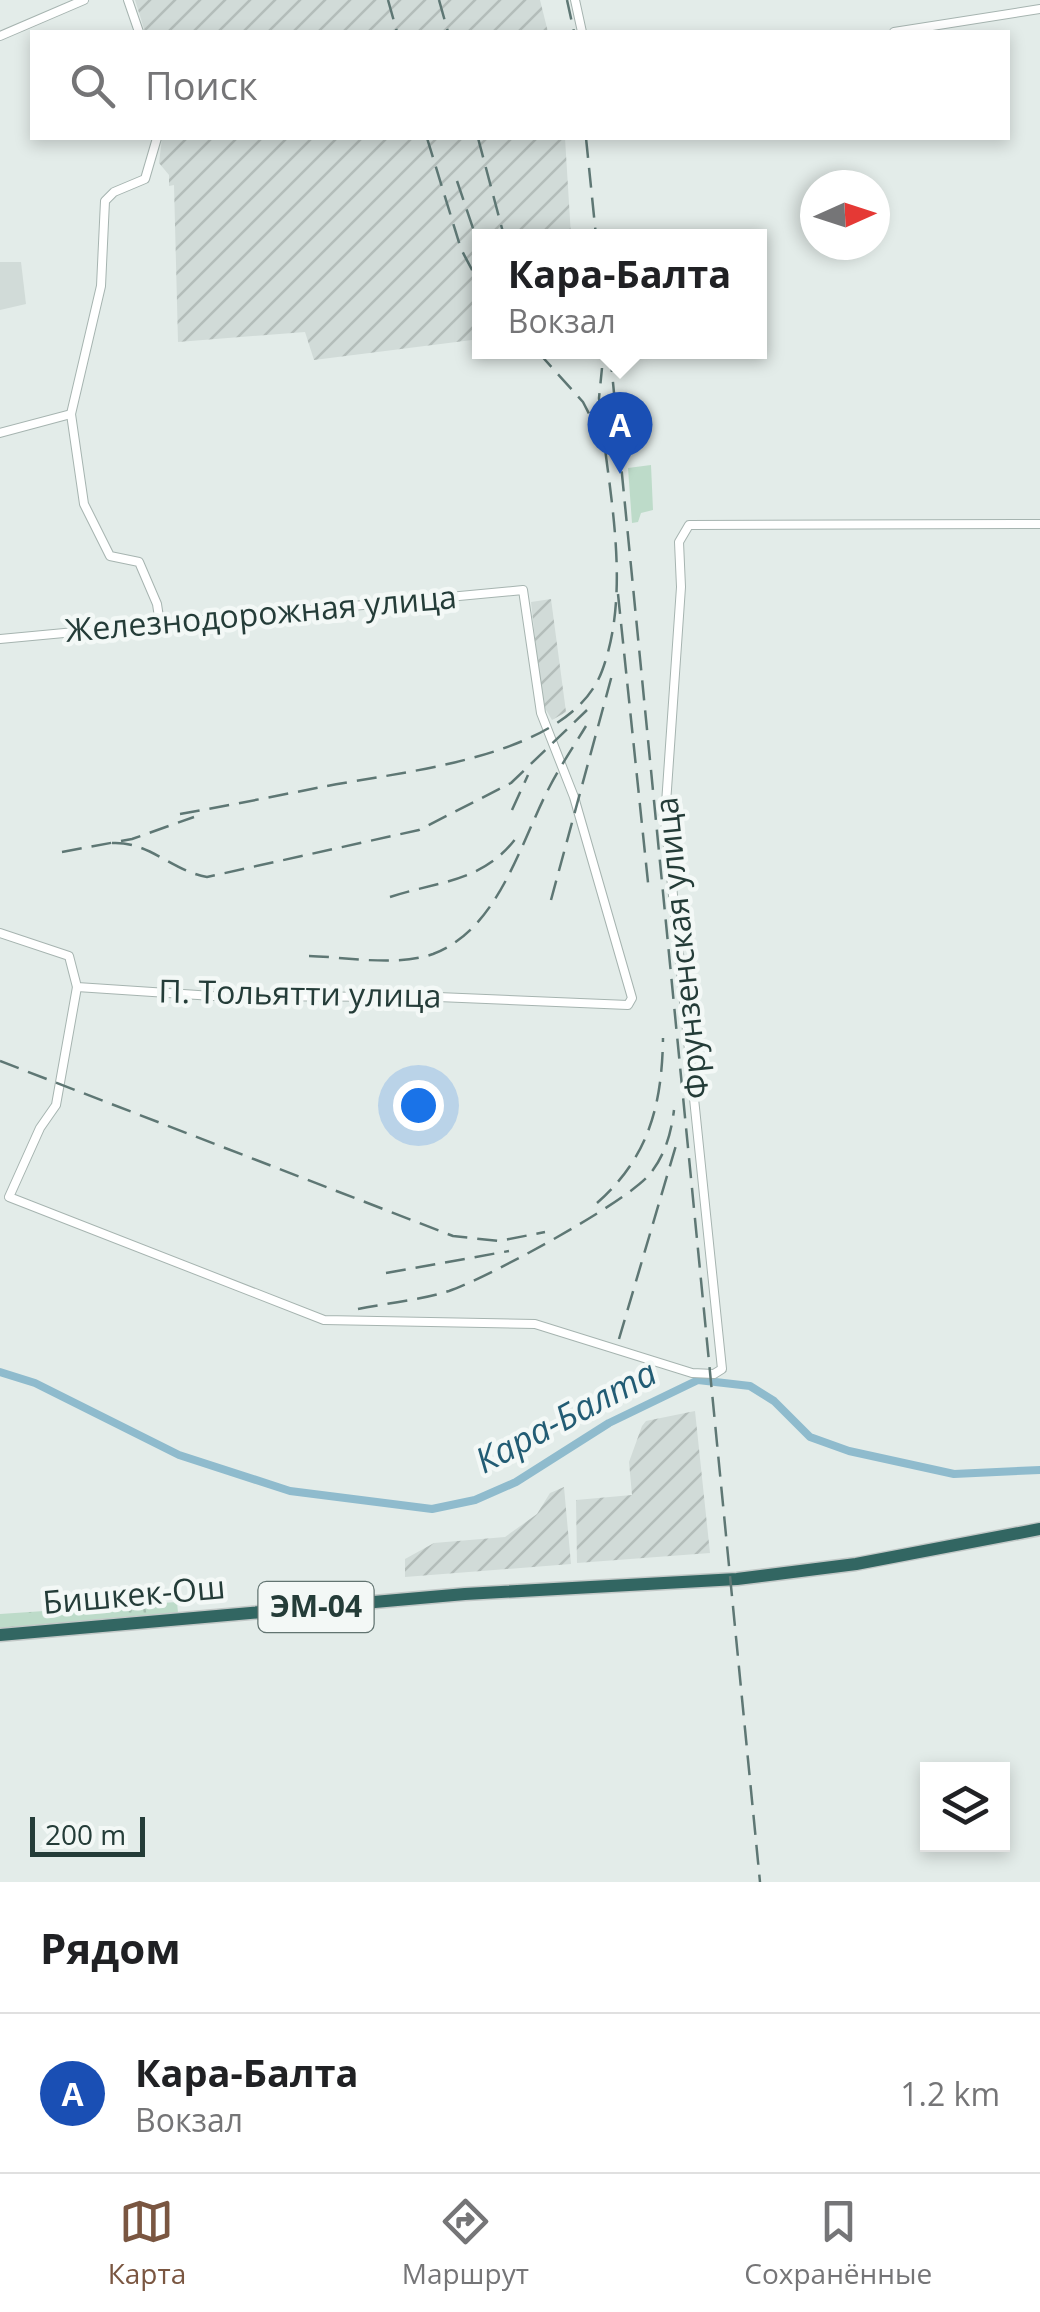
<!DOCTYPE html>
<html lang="ru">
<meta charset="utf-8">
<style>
body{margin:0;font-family:"Open Sans",sans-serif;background:#f2f2f2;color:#202124}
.controls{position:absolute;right:30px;bottom:30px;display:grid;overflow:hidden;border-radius:0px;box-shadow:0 5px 15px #0003}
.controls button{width:90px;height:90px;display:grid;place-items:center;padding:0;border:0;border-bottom:2px solid #e0e0e0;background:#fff;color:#202124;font:50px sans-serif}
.compass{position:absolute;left:800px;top:170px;width:90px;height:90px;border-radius:50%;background:#fff;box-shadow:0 5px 15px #0003;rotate:87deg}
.scale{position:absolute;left:30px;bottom:25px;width:115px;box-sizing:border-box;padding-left:10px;border:5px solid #243c38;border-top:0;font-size:28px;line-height:35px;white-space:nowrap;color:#243c38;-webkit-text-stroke:8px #f3f8f6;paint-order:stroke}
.you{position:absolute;left:418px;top:1105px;width:35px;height:35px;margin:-25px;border:8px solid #fff;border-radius:50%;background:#1a73e8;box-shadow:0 0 0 15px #1a73e833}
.badge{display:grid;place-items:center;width:65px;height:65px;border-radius:50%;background:#7a5641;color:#fff;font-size:32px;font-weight:700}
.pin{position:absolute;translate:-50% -82px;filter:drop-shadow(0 2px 5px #0008)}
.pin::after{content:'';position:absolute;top:52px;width:35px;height:30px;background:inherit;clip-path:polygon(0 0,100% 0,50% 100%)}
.popup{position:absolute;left:472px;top:229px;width:295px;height:130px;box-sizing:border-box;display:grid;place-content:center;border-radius:0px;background:#fff;filter:drop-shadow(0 2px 8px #0005);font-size:32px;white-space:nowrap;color:#757577}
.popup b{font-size:38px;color:#202124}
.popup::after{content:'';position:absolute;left:50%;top:100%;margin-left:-20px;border:20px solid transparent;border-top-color:#fff}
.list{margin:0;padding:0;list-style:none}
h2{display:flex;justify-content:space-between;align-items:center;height:130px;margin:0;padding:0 40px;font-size:42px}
h2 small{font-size:32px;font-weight:400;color:#757577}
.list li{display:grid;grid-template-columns:65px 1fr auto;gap:30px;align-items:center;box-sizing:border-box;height:160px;padding:0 40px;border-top:2px solid #e0e0e0}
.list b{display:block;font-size:38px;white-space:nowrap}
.list p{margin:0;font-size:32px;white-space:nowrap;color:#757577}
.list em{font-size:32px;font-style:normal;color:#757577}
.icon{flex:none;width:55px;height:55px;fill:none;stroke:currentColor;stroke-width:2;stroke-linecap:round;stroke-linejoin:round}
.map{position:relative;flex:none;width:1040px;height:1882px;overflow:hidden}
.search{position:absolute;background:#fff;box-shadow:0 5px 15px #0003;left:30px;right:30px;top:30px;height:110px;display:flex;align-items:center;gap:25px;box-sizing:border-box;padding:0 35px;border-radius:0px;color:#757577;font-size:38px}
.sheet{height:290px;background:#fff}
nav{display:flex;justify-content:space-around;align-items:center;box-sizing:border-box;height:140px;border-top:2px solid #e0e0e0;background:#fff;font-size:28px;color:#757577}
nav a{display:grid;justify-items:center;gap:5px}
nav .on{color:#7a5641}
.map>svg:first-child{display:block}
</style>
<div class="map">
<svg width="1040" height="1882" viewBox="0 0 1040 1882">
<defs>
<pattern id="industrial-furrows" width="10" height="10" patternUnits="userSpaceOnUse" patternTransform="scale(2.5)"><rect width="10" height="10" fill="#d1dbd8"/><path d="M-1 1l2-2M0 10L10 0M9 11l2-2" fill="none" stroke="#b3bdba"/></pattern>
<pattern id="forest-crowns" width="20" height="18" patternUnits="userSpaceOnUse" patternTransform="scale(2.5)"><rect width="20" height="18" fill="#bddbc9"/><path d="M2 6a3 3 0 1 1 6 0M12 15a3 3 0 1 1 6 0" fill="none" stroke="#a2bdad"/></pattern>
</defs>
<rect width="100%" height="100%" fill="#e3ece9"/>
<path fill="#d1dbd8" d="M0,262H21L26,304L0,310Z"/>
<g fill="url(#industrial-furrows)">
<path d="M135,0H540L548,32H145Z"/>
<path d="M162,138H565L571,236H480V339L314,360L305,332L178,342L174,185L169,186V175L159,163Z"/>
<path d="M551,599L566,712L552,720L542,703L531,602Z"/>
<path d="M695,1411L710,1553L577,1563L576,1500L632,1495L629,1462L642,1426L646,1421Z"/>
<path d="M564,1487L571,1564L405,1577V1559L434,1543L505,1537L537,1514L550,1493Z"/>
</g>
<path fill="url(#forest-crowns)" d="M177,1602L178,1613L0,1629V1614Z"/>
<path fill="#bddbc9" d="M651,465L653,510L641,513L638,522L632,523L628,468Z"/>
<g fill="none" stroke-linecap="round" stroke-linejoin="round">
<path stroke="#8fbbcd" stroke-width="8" d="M0,1372L35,1383L179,1455L290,1491L432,1509L475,1500L516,1482L609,1423L698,1380L750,1386L774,1401L810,1437L849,1451L954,1474L1040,1470"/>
<g stroke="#a6b4b0" stroke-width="10">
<g id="minor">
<path d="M128,0L139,32"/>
<path d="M575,0L582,32"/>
<path d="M894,32L1040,9"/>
<path d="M0,36L84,0"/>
<path d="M157,138L145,179L114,192L105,201L101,286L71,414L84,504L110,556L139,562L157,604L160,624"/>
<path d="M0,433L71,414"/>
<path d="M0,639L523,590L541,713L574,797L632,998L628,1005L438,997L213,996L77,987L69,956L0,933"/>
<path d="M77,987L56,1105L40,1128L9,1197L324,1320L535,1324L692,1373L714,1374L722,1369L665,818L681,587L679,542L689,525L1040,524"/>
</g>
</g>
<g stroke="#c2c8c7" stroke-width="15">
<path id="highway" d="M0,1635L465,1594L737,1579L856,1564L1040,1529"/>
</g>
<use href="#minor" stroke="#fff" stroke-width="8"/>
<use href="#highway" stroke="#326662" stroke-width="12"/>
<g stroke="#5e7774" stroke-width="2.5" stroke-dasharray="20 10" stroke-linecap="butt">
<path d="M388,0L397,32"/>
<path d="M439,0L448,32"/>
<path d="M567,0L574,32"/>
<path d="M427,138L461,249L480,285"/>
<path d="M478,138L504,236"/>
<path d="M586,138L596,236"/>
<path d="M457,181L480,249"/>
<path d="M538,352L583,402L598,431"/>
<path d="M610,352L760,1882"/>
<path d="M618,594L649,892"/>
<path d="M512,810L528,775"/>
<path d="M180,814C227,806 275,796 322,787C401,771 569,759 602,671C633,588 607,484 599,398L602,368"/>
<path d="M112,843C149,841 172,871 207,877L419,830L511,783L587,710"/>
<path d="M62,852L132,839L194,817"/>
<path d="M390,897C439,881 483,882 516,838"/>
<path d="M551,900L612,675"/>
<path d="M309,956C347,957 396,967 433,954C499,929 520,843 550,786C561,765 574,746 586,726"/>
<path d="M0,1061L453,1236L499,1241L545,1232"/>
<path d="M597,1203C649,1157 662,1105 663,1038"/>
<path d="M386,1273L509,1251"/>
<path d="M358,1309C388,1303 420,1300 449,1291C487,1278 626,1203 650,1174C665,1155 671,1134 674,1110"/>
<path d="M619,1339L677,1142"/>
</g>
</g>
<g text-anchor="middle" stroke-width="9" stroke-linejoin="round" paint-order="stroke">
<rect fill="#f3f8f6" stroke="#627471" stroke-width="2.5" x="258.5" y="1582" width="115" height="50" rx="8"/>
<g font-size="30" font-weight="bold" fill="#243c38">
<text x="316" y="1617">ЭМ-04</text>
</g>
<g font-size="32" fill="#243c38" stroke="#f3f8f6">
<text transform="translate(261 614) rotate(-5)" y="11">Железнодорожная улица</text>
<text transform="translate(682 948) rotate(-96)" y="11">Фрунзенская улица</text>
<text transform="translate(300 994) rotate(1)" y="11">П. Тольятти улица</text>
<text transform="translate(134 1595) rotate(-5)" y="11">Бишкек-Ош</text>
</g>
<g font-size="35" font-style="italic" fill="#225c74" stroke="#f3f8f6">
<text transform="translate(566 1417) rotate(-28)" y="12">Кара-Балта</text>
</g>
</g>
</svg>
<div class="controls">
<button><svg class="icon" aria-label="layers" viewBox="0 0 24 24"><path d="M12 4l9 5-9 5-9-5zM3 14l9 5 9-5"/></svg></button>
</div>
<svg class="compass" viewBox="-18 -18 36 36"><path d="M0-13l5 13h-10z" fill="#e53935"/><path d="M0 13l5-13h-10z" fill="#757577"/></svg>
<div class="scale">200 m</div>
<div class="you"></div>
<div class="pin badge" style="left:620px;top:474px;background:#1a4fb4">A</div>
<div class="popup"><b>Кара-Балта</b>Вокзал</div>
<div class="search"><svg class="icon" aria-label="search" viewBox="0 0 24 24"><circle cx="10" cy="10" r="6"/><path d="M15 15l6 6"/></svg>Поиск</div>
</div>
<section class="sheet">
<h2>Рядом<small></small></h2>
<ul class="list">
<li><span class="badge" style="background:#1a4fb4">A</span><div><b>Кара-Балта</b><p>Вокзал</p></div><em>1.2 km</em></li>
</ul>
</section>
<nav>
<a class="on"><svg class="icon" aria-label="map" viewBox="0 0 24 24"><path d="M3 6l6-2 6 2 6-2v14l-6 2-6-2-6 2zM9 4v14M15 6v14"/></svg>Карта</a>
<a><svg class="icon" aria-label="directions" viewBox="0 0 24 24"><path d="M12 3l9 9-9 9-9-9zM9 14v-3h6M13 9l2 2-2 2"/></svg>Маршрут</a>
<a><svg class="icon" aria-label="saved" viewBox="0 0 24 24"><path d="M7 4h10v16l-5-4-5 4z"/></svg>Сохранённые</a>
</nav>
